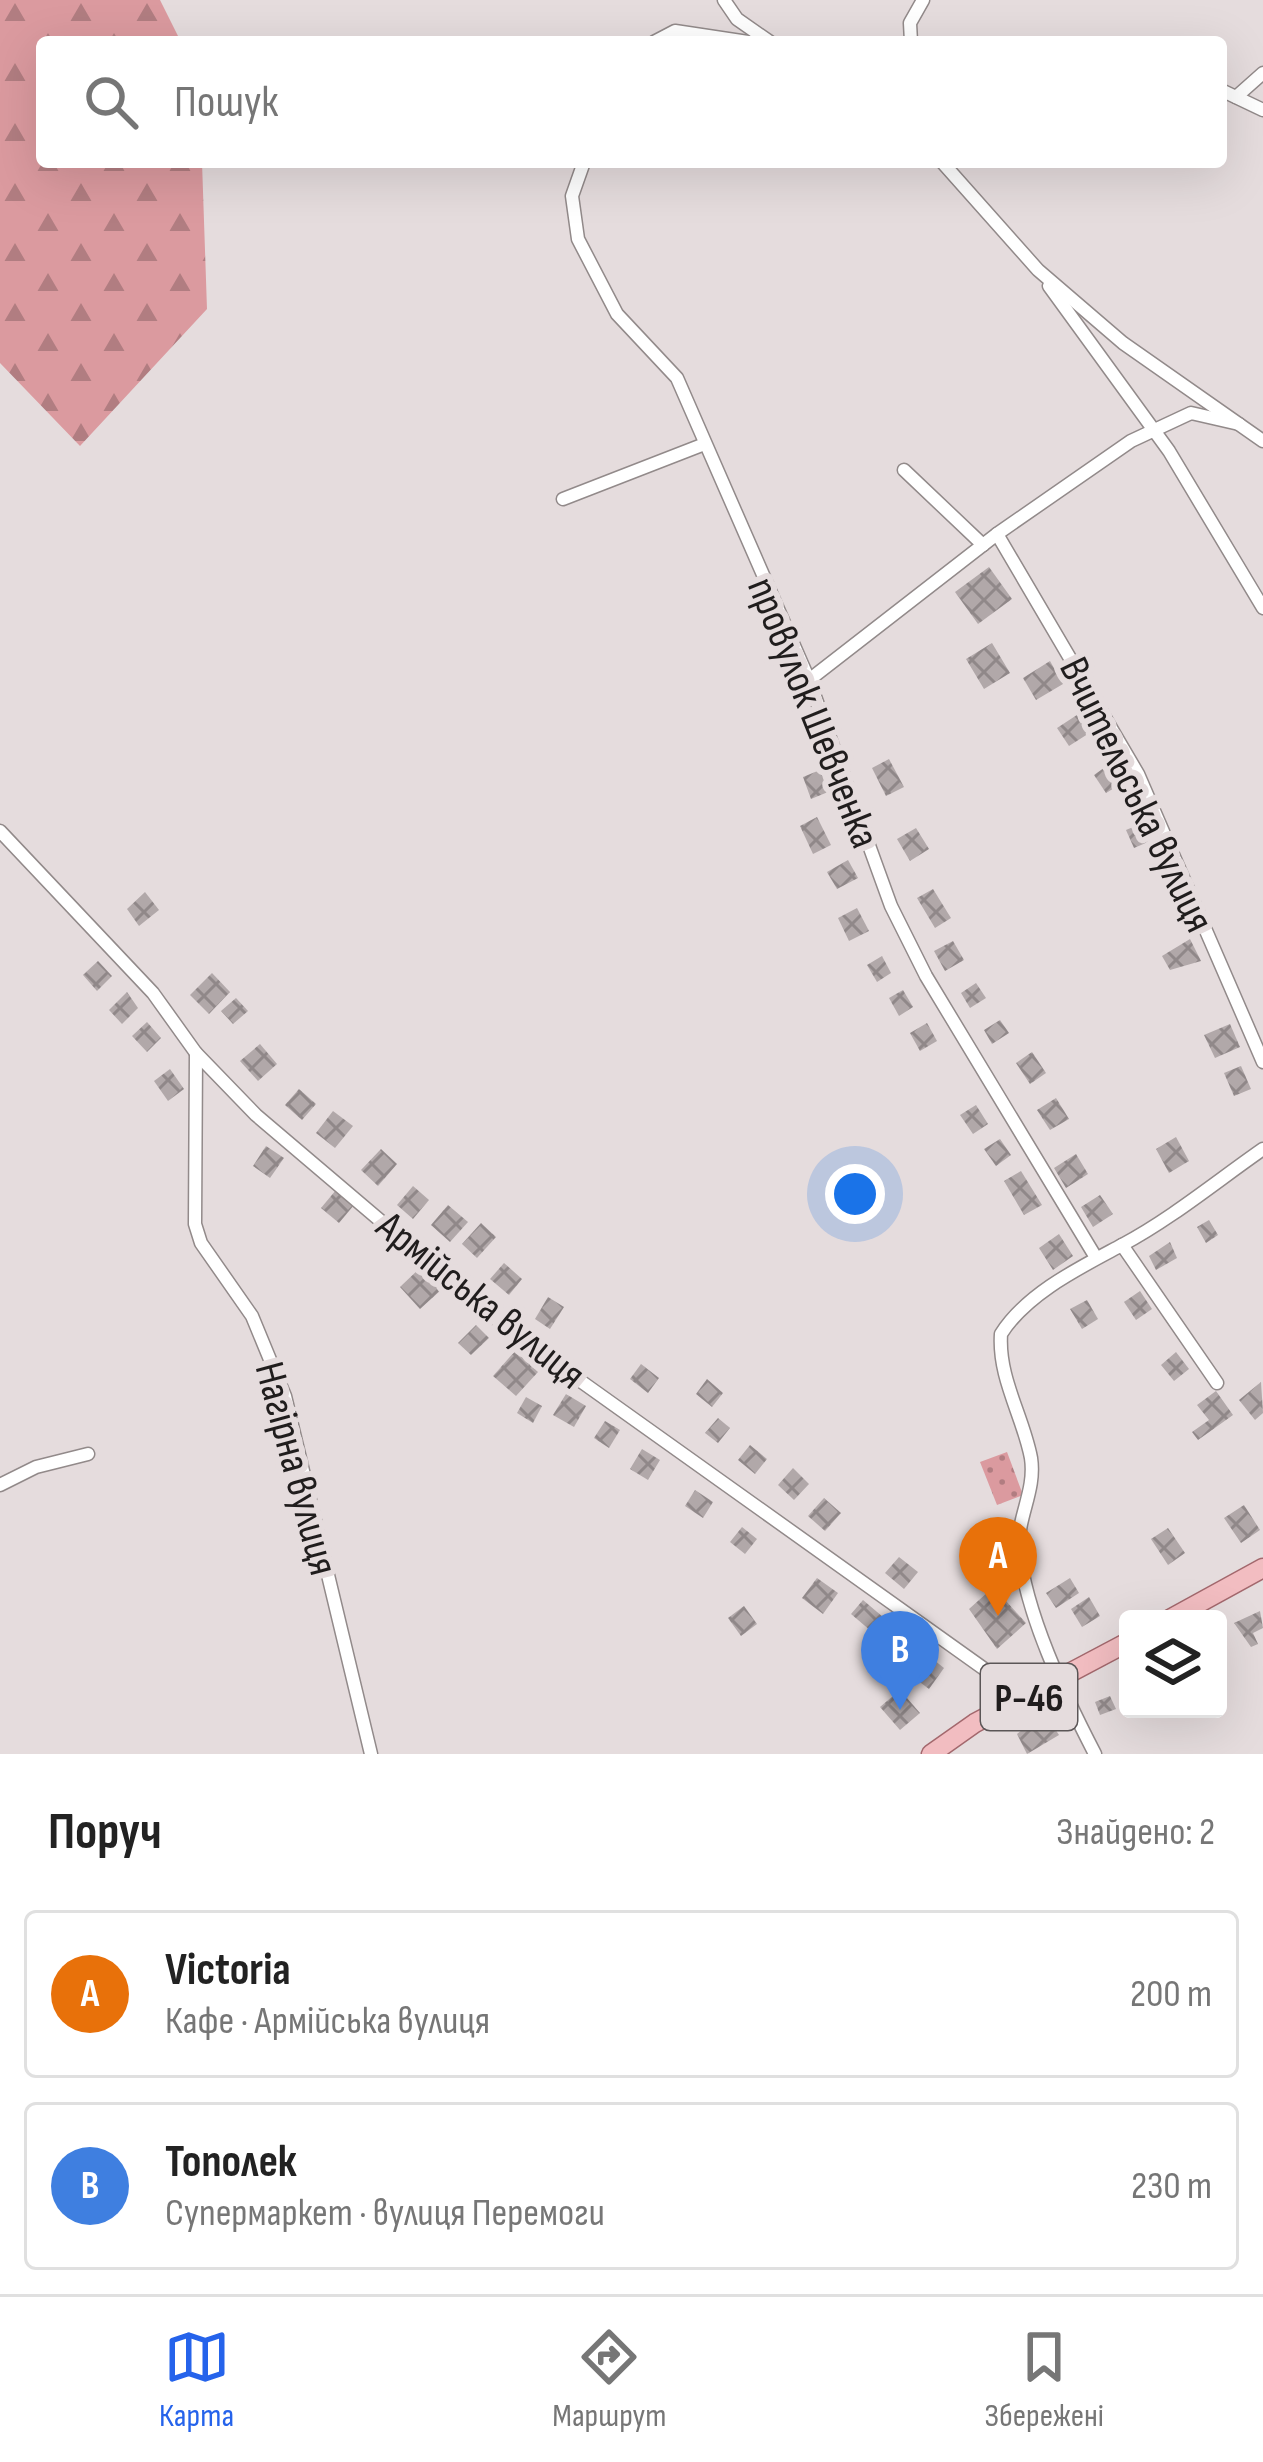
<!DOCTYPE html>
<html lang="uk">
<meta charset="utf-8">
<style>
body{margin:0;font-family:"Sofia Sans Condensed",sans-serif;background:#f2f2f2;color:#222}
.controls{position:absolute;right:36px;bottom:36px;display:grid;overflow:hidden;border-radius:12px;box-shadow:0 12px 48px #0002}
.controls button{width:108px;height:108px;display:grid;place-items:center;padding:0;border:0;border-bottom:3px solid #e0e0e0;background:#fff;color:#222;font:60px sans-serif}
.you{position:absolute;left:855px;top:1194px;width:42px;height:42px;margin:-30px;border:9px solid #fff;border-radius:50%;background:#1a73e8;box-shadow:0 0 0 18px #1a73e833}
.badge{display:grid;place-items:center;width:78px;height:78px;border-radius:50%;background:#2563eb;color:#fff;font-size:39px;font-weight:700}
.pin{position:absolute;translate:-50% -99px;filter:drop-shadow(0 3px 6px #0008)}
.pin::after{content:'';position:absolute;top:63px;width:42px;height:36px;background:inherit;clip-path:polygon(0 0,100% 0,50% 100%)}
.list{margin:0;padding:0;list-style:none}
h2{display:flex;justify-content:space-between;align-items:center;height:156px;margin:0;padding:0 48px;font-size:51px}
h2 small{font-size:39px;font-weight:400;color:#767676}
.list li{display:grid;grid-template-columns:78px 1fr auto;gap:36px;align-items:center;box-sizing:border-box;height:168px;margin:0 24px 24px;padding:0 24px;border:3px solid #e0e0e0;border-radius:12px}
.list b{display:block;font-size:45px;white-space:nowrap}
.list p{margin:0;font-size:39px;white-space:nowrap;color:#767676}
.list em{font-size:39px;font-style:normal;color:#767676}
.icon{flex:none;width:66px;height:66px;fill:none;stroke:currentColor;stroke-width:2;stroke-linecap:round;stroke-linejoin:round}
.map{position:relative;flex:none;width:1263px;height:1754px;overflow:hidden}
.search{position:absolute;background:#fff;box-shadow:0 12px 48px #0002;left:36px;right:36px;top:36px;height:132px;display:flex;align-items:center;gap:30px;box-sizing:border-box;padding:0 42px;border-radius:12px;color:#767676;font-size:45px}
.sheet{height:540px;background:#fff}
nav{display:flex;justify-content:space-around;align-items:center;box-sizing:border-box;height:168px;border-top:3px solid #e0e0e0;background:#fff;font-size:33px;color:#767676}
nav a{display:grid;justify-items:center;gap:6px}
nav .on{color:#2563eb}
.map>svg:first-child{display:block}
</style>
<div class="map">
<svg width="1263" height="1754" viewBox="0 0 1263 1754">
<defs>
<pattern id="forest-firs" width="22" height="20" patternUnits="userSpaceOnUse" patternTransform="scale(3)"><rect width="22" height="20" fill="#db9a9f"/><path d="M5 1l3.5 6h-7zM16 11l3.5 6h-7z" fill="#b17d81"/></pattern>
<pattern id="park-dots" width="8" height="8" patternUnits="userSpaceOnUse" patternTransform="scale(3)"><rect width="8" height="8" fill="#db9a9f"/><path d="M2 2h.1M6 6h.1" fill="none" stroke="#b17d81" stroke-width="1.8" stroke-linecap="round"/></pattern>
<pattern id="building-cross-hatch" width="8" height="8" patternUnits="userSpaceOnUse" patternTransform="scale(3)"><rect width="8" height="8" fill="#b1a8a9"/><path d="M0 0l8 8M0 8l8-8" fill="none" stroke="#908889"/></pattern>
</defs>
<rect width="100%" height="100%" fill="#e5dcdd"/>
<path fill="url(#forest-firs)" d="M0,0H160L181,42H42V162H202L207,309L80,446L0,363Z"/>
<path fill="url(#park-dots)" d="M1007,1452L1023,1495L997,1505L980,1462Z"/>
<g fill="url(#building-cross-hatch)">
<path d="M989,567L1012,599L978,624L955,592Z"/>
<path d="M992,643L1010,673L984,689L966,659Z"/>
<path d="M1050,661L1063,684L1036,700L1023,678Z"/>
<path d="M1080,713L1091,732L1069,746L1057,728Z"/>
<path d="M889,759L904,787L886,796L872,768Z"/>
<path d="M1108,765L1121,784L1106,793L1094,775Z"/>
<path d="M820,770L828,792L811,799L803,777Z"/>
<path d="M817,817L831,845L813,854L800,826Z"/>
<path d="M1140,824L1148,842L1134,848L1126,830Z"/>
<path d="M916,828L929,849L910,861L897,839Z"/>
<path d="M848,860L858,878L837,889L827,872Z"/>
<path d="M933,889L951,918L935,928L917,898Z"/>
<path d="M145,892L159,910L139,926L127,909Z"/>
<path d="M857,908L869,931L849,941L838,918Z"/>
<path d="M1190,939L1201,961L1170,970L1162,956Z"/>
<path d="M953,941L964,960L945,971L934,951Z"/>
<path d="M882,956L891,973L877,982L867,965Z"/>
<path d="M98,961L112,976L97,991L83,975Z"/>
<path d="M212,973L230,992L209,1014L190,995Z"/>
<path d="M976,983L986,998L970,1008L961,993Z"/>
<path d="M903,990L913,1007L899,1016L889,998Z"/>
<path d="M127,992L138,1008L122,1024L109,1010Z"/>
<path d="M236,998L248,1011L233,1024L221,1011Z"/>
<path d="M1000,1020L1009,1033L992,1044L984,1030Z"/>
<path d="M147,1022L161,1038L147,1052L132,1036Z"/>
<path d="M927,1023L937,1041L920,1051L910,1033Z"/>
<path d="M1230,1024L1240,1047L1215,1058L1204,1035Z"/>
<path d="M260,1044L277,1064L258,1081L240,1061Z"/>
<path d="M1032,1052L1046,1073L1030,1084L1016,1063Z"/>
<path d="M1241,1066L1251,1089L1234,1096L1224,1073Z"/>
<path d="M170,1069L184,1089L168,1101L154,1081Z"/>
<path d="M299,1089L316,1104L302,1120L285,1105Z"/>
<path d="M1056,1098L1069,1119L1050,1130L1037,1110Z"/>
<path d="M976,1105L988,1124L973,1134L960,1115Z"/>
<path d="M333,1111L353,1126L335,1148L316,1133Z"/>
<path d="M1176,1137L1189,1161L1169,1173L1156,1149Z"/>
<path d="M1000,1139L1011,1155L996,1166L984,1149Z"/>
<path d="M266,1146L284,1158L270,1178L253,1166Z"/>
<path d="M381,1149L397,1164L378,1186L361,1170Z"/>
<path d="M1076,1154L1088,1174L1066,1188L1054,1168Z"/>
<path d="M1021,1171L1042,1205L1024,1215L1004,1181Z"/>
<path d="M413,1186L429,1200L413,1219L397,1205Z"/>
<path d="M336,1190L354,1205L339,1223L321,1208Z"/>
<path d="M1100,1195L1113,1214L1093,1227L1081,1207Z"/>
<path d="M448,1205L468,1222L450,1242L431,1225Z"/>
<path d="M1209,1220L1218,1235L1206,1243L1197,1227Z"/>
<path d="M481,1223L496,1237L477,1258L462,1244Z"/>
<path d="M1059,1234L1073,1256L1053,1270L1039,1248Z"/>
<path d="M1170,1242L1177,1258L1156,1270L1149,1256Z"/>
<path d="M504,1263L522,1279L509,1295L490,1279Z"/>
<path d="M421,1267L441,1290L420,1309L400,1287Z"/>
<path d="M1140,1291L1152,1309L1136,1320L1124,1302Z"/>
<path d="M548,1297L564,1307L550,1329L535,1319Z"/>
<path d="M1087,1300L1098,1319L1082,1329L1070,1309Z"/>
<path d="M476,1325L489,1338L471,1355L458,1343Z"/>
<path d="M515,1351L538,1372L516,1396L493,1376Z"/>
<path d="M1176,1352L1189,1369L1174,1381L1161,1365Z"/>
<path d="M641,1364L659,1378L648,1393L630,1379Z"/>
<path d="M707,1379L723,1393L712,1407L696,1394Z"/>
<path d="M1261,1382L1263,1413L1255,1420L1239,1400Z"/>
<path d="M1216,1391L1233,1415L1198,1440L1192,1432L1209,1420L1197,1405Z"/>
<path d="M566,1394L586,1406L574,1427L553,1415Z"/>
<path d="M526,1397L542,1406L533,1423L517,1413Z"/>
<path d="M718,1418L730,1428L718,1443L705,1433Z"/>
<path d="M605,1421L620,1430L609,1448L594,1438Z"/>
<path d="M750,1445L767,1459L755,1474L738,1460Z"/>
<path d="M642,1449L660,1460L648,1480L630,1469Z"/>
<path d="M793,1468L809,1484L794,1500L778,1485Z"/>
<path d="M695,1490L713,1502L703,1518L685,1506Z"/>
<path d="M824,1498L841,1513L825,1531L808,1516Z"/>
<path d="M1244,1505L1260,1530L1241,1543L1224,1518Z"/>
<path d="M742,1527L757,1539L745,1554L730,1542Z"/>
<path d="M1168,1528L1185,1553L1168,1565L1151,1539Z"/>
<path d="M899,1557L918,1572L904,1589L885,1573Z"/>
<path d="M817,1578L838,1593L823,1614L802,1598Z"/>
<path d="M1070,1578L1079,1593L1056,1608L1046,1593Z"/>
<path d="M988,1592L1001,1606L1006,1601L1026,1623L997,1649L969,1609Z"/>
<path d="M1089,1597L1100,1616L1082,1627L1071,1609Z"/>
<path d="M863,1600L883,1617L871,1631L851,1614Z"/>
<path d="M744,1606L757,1624L741,1636L728,1618Z"/>
<path d="M1260,1611L1263,1628L1253,1633L1258,1644L1251,1647L1234,1623Z"/>
<path d="M929,1656L944,1668L929,1689L913,1677Z"/>
<path d="M900,1690L920,1713L900,1730L880,1707Z"/>
<path d="M1110,1696L1116,1709L1100,1715L1095,1702Z"/>
<path d="M1044,1712L1059,1735L1027,1754L1017,1734Z"/>
</g>
<g fill="none" stroke-linecap="round" stroke-linejoin="round">
<g stroke="#928a8a" stroke-width="15">
<g id="minor">
<path d="M724,0L737,19L770,42"/>
<path d="M654,42L675,31L748,42"/>
<path d="M911,42L910,23L923,0"/>
<path d="M1221,90L1263,110"/>
<path d="M1236,97L1263,73"/>
<path d="M584,162L572,196L578,239L617,314L677,378L809,680L891,906L926,976L1095,1256"/>
<path d="M942,162L1038,270L1123,343L1263,441"/>
<path d="M1049,286L1169,451L1263,608"/>
<path d="M904,470L983,545"/>
<path d="M563,499L702,445"/>
<path d="M997,534L1138,774L1263,1062"/>
<path d="M809,680L997,534L1131,441L1191,413L1239,424"/>
<path d="M0,831L153,993L196,1053L256,1115L509,1330L1025,1698"/>
<path d="M196,1053L195,1224L201,1243L252,1316L285,1396L371,1754"/>
<path d="M1122,1245L1217,1383"/>
<path d="M0,1485L36,1467L88,1454"/>
<path d="M1095,1754C1065,1696 1025,1613 1019,1548C1017,1517 1036,1491 1031,1458C1023,1416 998,1378 1001,1334C1027,1293 1081,1267 1122,1245C1171,1219 1217,1181 1263,1149"/>
</g>
</g>
<g stroke="#a3686d" stroke-width="21">
<g id="primary">
<path d="M1170,1619L1263,1568"/>
<path d="M931,1754L975,1723L1128,1642"/>
</g>
</g>
<use href="#minor" stroke="#fff" stroke-width="12"/>
<use href="#primary" stroke="#f2bdc1" stroke-width="18"/>
</g>
<g text-anchor="middle" stroke-width="12" stroke-linejoin="round" paint-order="stroke">
<rect fill="#e5dcdd" stroke="#5b5657" stroke-width="3" x="981" y="1664" width="96" height="66" rx="9"/>
<g font-size="39" font-weight="bold" fill="#201d1d">
<text x="1029" y="1711">Р-46</text>
</g>
<g font-size="42" fill="#201d1d" stroke="#e5dcdd">
<text transform="translate(815 712) rotate(68)" y="15">провулок Шевченка</text>
<text transform="translate(1138 794) rotate(64)" y="15">Вчительська вулиця</text>
<text transform="translate(482 1299) rotate(39)" y="15">Армійська вулиця</text>
<text transform="translate(298 1468) rotate(75)" y="15">Нагірна вулиця</text>
</g>
</g>
</svg>
<div class="controls">
<button><svg class="icon" aria-label="layers" viewBox="0 0 24 24"><path d="M12 4l9 5-9 5-9-5zM3 14l9 5 9-5"/></svg></button>
</div>
<div class="you"></div>
<div class="pin badge" style="left:998px;top:1616px;background:#e8710a">A</div>
<div class="pin badge" style="left:900px;top:1710px;background:#3f7fe0">B</div>
<div class="search"><svg class="icon" aria-label="search" viewBox="0 0 24 24"><circle cx="10" cy="10" r="6"/><path d="M15 15l6 6"/></svg>Пошук</div>
</div>
<section class="sheet">
<h2>Поруч<small>Знайдено: 2</small></h2>
<ul class="list">
<li><span class="badge" style="background:#e8710a">A</span><div><b>Victoria</b><p>Кафе · Армійська вулиця</p></div><em>200 m</em></li>
<li><span class="badge" style="background:#3f7fe0">B</span><div><b>Тополек</b><p>Супермаркет · вулиця Перемоги</p></div><em>230 m</em></li>
</ul>
</section>
<nav>
<a class="on"><svg class="icon" aria-label="map" viewBox="0 0 24 24"><path d="M3 6l6-2 6 2 6-2v14l-6 2-6-2-6 2zM9 4v14M15 6v14"/></svg>Карта</a>
<a><svg class="icon" aria-label="directions" viewBox="0 0 24 24"><path d="M12 3l9 9-9 9-9-9zM9 14v-3h6M13 9l2 2-2 2"/></svg>Маршрут</a>
<a><svg class="icon" aria-label="saved" viewBox="0 0 24 24"><path d="M7 4h10v16l-5-4-5 4z"/></svg>Збережені</a>
</nav>
